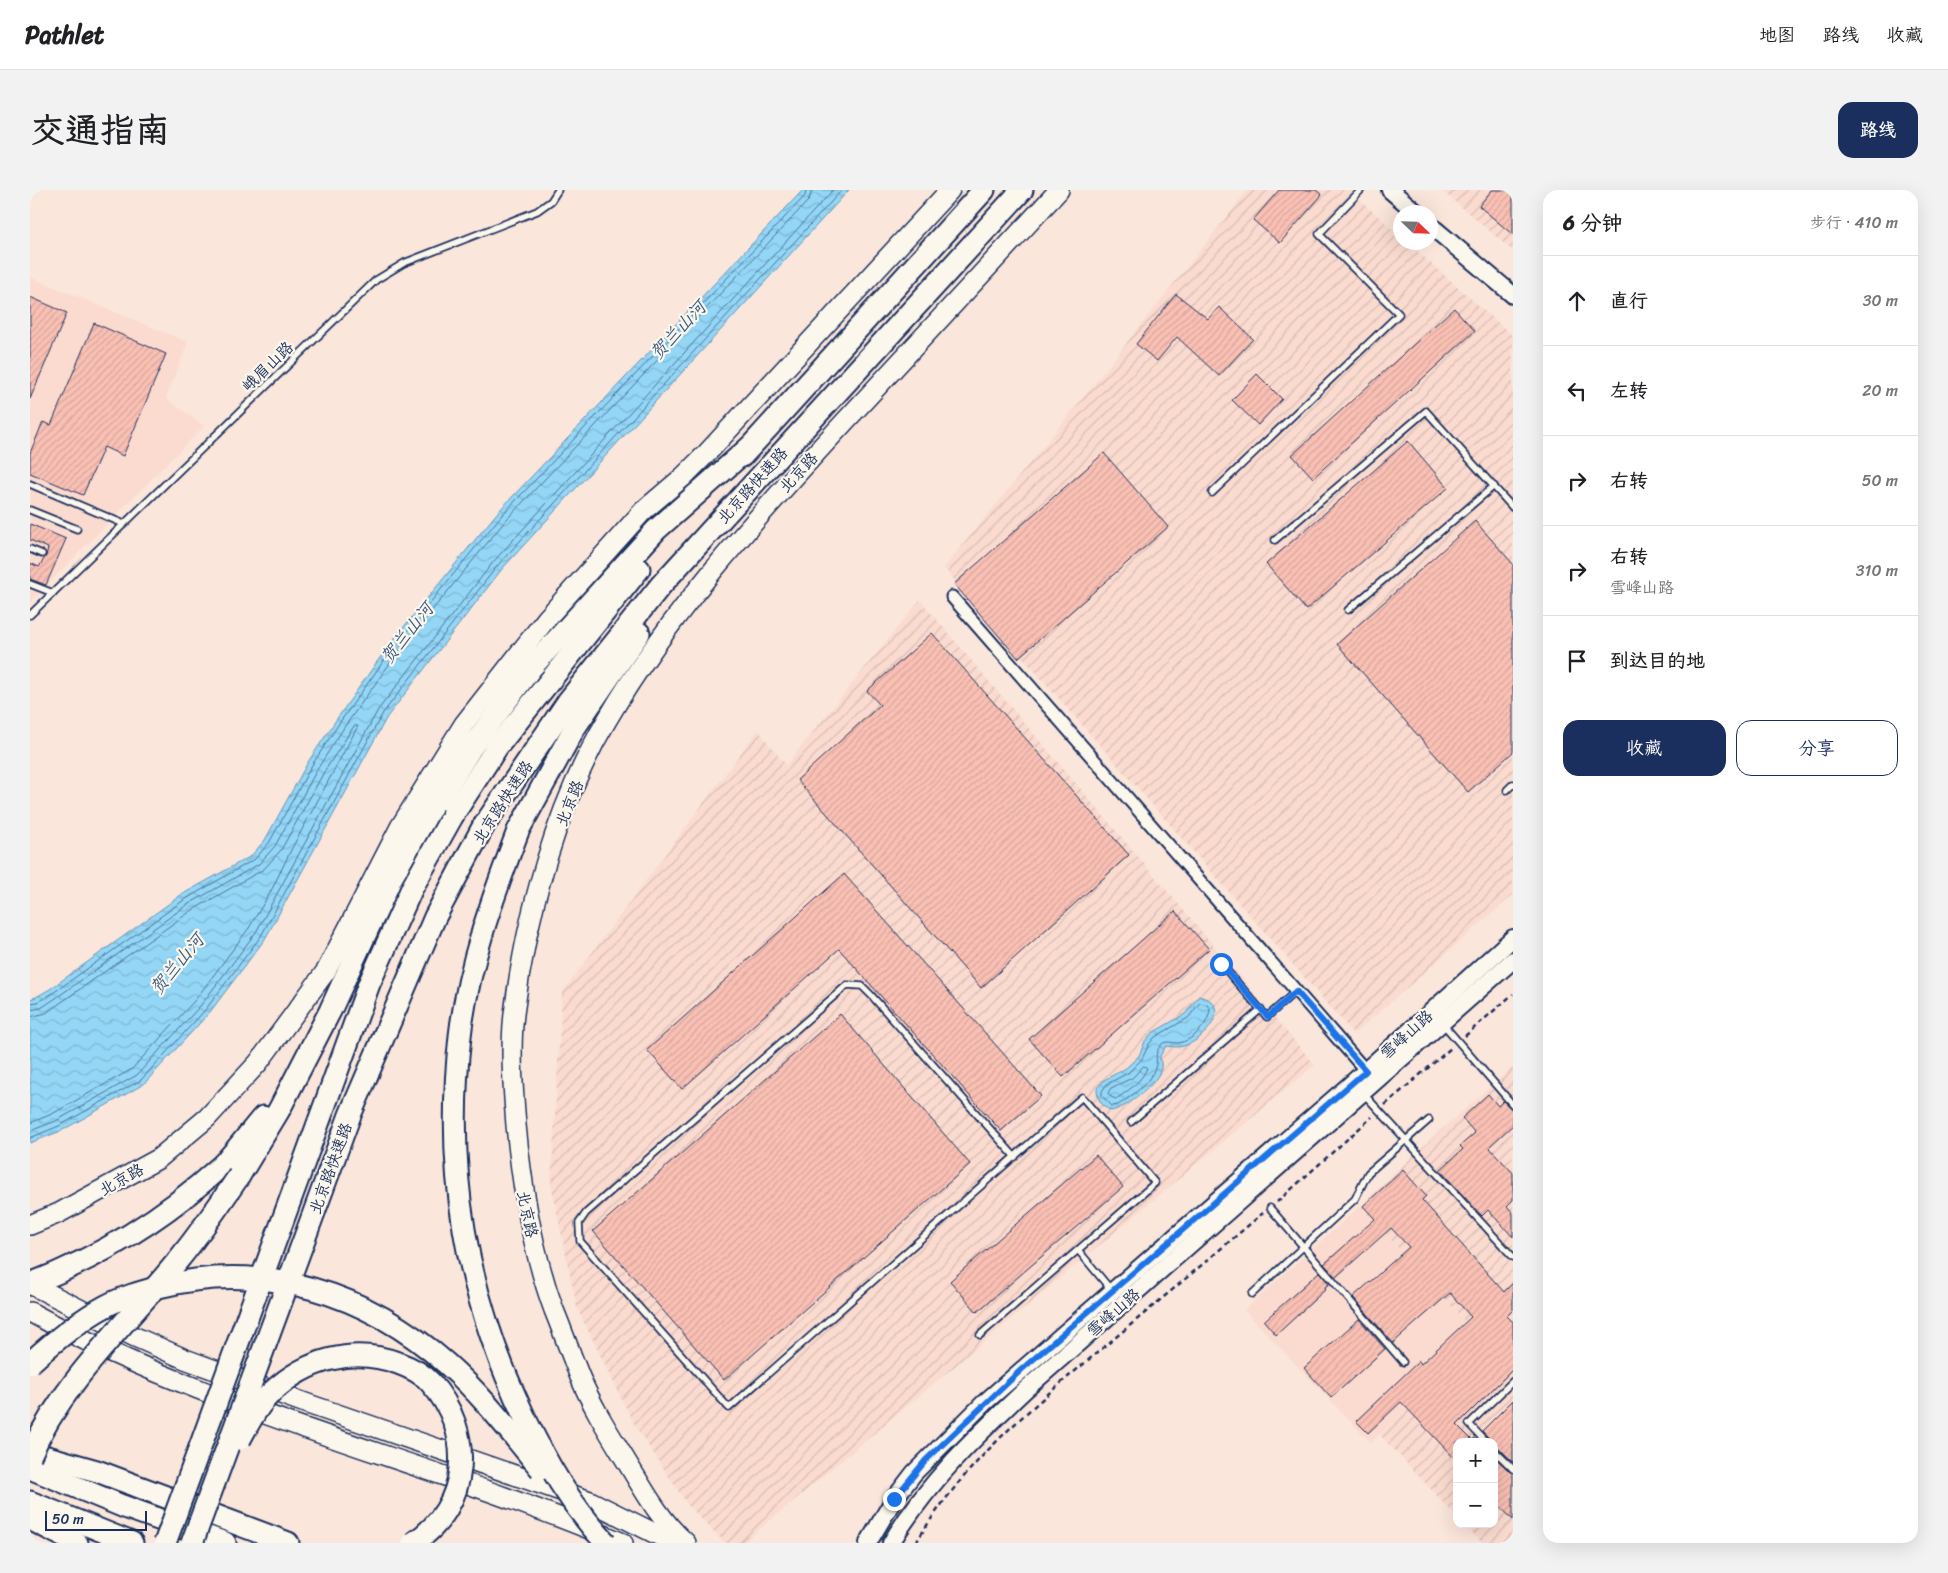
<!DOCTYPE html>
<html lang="zh">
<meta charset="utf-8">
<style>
body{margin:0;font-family:Sriracha,"LXGW WenKai TC",sans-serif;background:#f2f2f2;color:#202124}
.controls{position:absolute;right:15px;bottom:15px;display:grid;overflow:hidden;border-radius:10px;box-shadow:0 5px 20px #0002}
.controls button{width:45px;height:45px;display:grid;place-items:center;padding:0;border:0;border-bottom:1px solid #e0e0e0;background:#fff;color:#202124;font:25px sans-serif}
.compass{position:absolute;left:1363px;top:15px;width:45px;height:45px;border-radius:50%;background:#fff;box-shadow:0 5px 20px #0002;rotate:113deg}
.scale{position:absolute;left:15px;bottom:12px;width:102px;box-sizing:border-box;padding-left:5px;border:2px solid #1b2f5e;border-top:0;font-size:14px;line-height:18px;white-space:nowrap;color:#1b2f5e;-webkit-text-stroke:4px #fbf7ec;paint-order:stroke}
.stop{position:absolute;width:15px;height:15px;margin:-11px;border:4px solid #1a73e8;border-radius:50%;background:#fff}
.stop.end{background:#1a73e8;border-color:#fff;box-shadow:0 1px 5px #0008}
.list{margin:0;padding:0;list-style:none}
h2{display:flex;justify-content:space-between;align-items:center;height:65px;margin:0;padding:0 20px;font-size:21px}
h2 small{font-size:16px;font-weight:400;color:#757577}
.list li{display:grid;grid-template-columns:32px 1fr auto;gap:15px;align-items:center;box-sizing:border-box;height:90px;padding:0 20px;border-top:1px solid #e0e0e0}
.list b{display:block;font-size:19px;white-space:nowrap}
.list p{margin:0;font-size:16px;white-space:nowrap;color:#757577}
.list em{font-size:16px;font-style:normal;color:#757577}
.actions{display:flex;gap:10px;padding:15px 20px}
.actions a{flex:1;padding:11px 0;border:1px solid #1b2f5e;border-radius:15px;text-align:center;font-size:18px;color:#1b2f5e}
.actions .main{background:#1b2f5e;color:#fff}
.icon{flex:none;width:28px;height:28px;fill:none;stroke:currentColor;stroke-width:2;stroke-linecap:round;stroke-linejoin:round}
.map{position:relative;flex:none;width:1483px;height:1353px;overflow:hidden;border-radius:15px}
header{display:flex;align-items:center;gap:30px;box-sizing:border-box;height:70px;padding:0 25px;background:#fff;border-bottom:1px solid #e0e0e0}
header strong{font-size:24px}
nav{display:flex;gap:28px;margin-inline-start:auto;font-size:18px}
.intro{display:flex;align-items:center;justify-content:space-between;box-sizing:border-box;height:120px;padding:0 30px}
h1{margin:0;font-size:35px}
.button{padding:12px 22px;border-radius:15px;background:#1b2f5e;color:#fff;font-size:18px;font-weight:700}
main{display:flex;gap:30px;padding:0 30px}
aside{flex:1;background:#fff;border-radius:15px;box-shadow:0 5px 20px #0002}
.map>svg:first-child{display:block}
</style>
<header>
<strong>Pathlet</strong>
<nav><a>地图</a><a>路线</a><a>收藏</a></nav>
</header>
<div class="intro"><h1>交通指南</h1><a class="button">路线</a></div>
<main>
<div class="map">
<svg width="1483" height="1353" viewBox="0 0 1483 1353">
<defs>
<pattern id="industrial-furrows" width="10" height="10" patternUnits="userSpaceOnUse" patternTransform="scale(1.25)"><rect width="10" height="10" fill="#fbdbcf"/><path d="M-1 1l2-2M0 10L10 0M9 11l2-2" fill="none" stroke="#d7bcb4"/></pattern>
<pattern id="water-waves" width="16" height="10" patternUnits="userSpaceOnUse" patternTransform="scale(1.25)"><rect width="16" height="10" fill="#93d6f5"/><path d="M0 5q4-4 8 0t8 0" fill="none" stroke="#7eb8d4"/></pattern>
<pattern id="building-hatch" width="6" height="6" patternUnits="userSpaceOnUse" patternTransform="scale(1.25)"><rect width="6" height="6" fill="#fac0b4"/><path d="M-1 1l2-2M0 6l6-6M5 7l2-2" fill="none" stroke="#d6a59d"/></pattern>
</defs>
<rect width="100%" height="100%" fill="#fbe6db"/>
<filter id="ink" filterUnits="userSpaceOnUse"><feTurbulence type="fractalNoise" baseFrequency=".02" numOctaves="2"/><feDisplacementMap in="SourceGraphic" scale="10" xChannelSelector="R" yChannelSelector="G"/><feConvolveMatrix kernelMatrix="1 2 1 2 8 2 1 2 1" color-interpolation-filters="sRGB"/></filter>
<g filter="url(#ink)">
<g fill="#fbdbcf">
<path d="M0,87L158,152L136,208L174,236L0,412Z"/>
<path d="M1330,1016L1450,1148L1341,1253L1214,1120Z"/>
</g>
<g fill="url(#industrial-furrows)">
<path d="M1218,0H1319L1370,46V52L1378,53L1483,146V705L1324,844L914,378L1058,202Z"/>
<path d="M1411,0H1483V61Z"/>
<path d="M890,410L1285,875L713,1353H695L657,1314L604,1234L547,1118L521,994L532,803L728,540L756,575Z"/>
<path d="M1483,877V1353H1452L1434,1334H1464V1252H1427V1327L1350,1245L1450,1148L1330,1016L1411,940Z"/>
</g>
<g fill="url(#water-waves)" stroke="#6393b9">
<path d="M773,0H819L472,379L357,527L235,749L180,822L114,894L31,941L0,953V809L6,807L20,799L151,705L221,666L235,650L278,572L306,530L359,455L467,323Z"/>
<path d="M1169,806C1175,808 1183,810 1185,817C1190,831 1170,850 1159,854C1151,858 1144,857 1136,856L1130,866C1130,869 1132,875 1131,878C1128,894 1097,918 1081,921C1071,915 1067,910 1067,898L1074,890L1096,878L1109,866L1115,851L1122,843L1155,824Z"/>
</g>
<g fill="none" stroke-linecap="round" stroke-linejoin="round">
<g stroke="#4b729a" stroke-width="1">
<path d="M0,813L8,812L23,803L154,710L225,669L239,653L282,575L310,532L363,458L471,326L775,6L776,0"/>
<path d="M1170,813L1177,815L1180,819C1179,834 1163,851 1148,853C1143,853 1138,851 1133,853C1122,864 1129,868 1125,878C1120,893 1101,907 1088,915L1082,916L1072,906V901L1077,894L1098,883L1112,869L1119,854L1125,847L1158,828Z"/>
<path d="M0,820L11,818L26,808L157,715L229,674L245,656L288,578L315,536L368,462L476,330L779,10L782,0"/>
<path d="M0,827L16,823L161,721L234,679L251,660L294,582L324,536H328L261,660L241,701L219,738L165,810L102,879L22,924L0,933"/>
<path d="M1114,876L1117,878C1112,891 1097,902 1086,909L1081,907L1078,903L1081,898L1102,888Z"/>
<path d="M0,941L26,931L107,885L171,815L226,742L348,520L464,371L803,0"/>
<path d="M0,948L29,936L111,890L176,819L231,746L353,523L468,375L812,0"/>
</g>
</g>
<g fill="url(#building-hatch)" stroke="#1b2f5e">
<path d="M1249,0H1286L1292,5L1250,53L1223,30Z"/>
<path d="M1462,0H1483V45L1449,16Z"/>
<path d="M1146,104L1178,129L1189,117L1223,149L1189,186L1147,147L1127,171L1106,154Z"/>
<path d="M0,107L37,123L0,209Z"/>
<path d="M1424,118L1445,141L1283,288L1262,265Z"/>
<path d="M64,133L136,164L93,266L74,257L53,305L0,283V263L13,232L21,235Z"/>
<path d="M1227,184L1252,209L1228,235L1202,210Z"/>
<path d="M1378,251L1418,298L1276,420L1236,374Z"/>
<path d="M1074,263L1138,337L988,468L924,394Z"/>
<path d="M1445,331L1483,374V562L1438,602L1307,454Z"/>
<path d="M0,334L36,349L16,395L0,389V373L9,377L16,366L18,358L0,350Z"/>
<path d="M902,443L1099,665L951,798L767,590L850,515L837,501Z"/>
<path d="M814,684L1011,906L971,941L809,759L652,899L617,860Z"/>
<path d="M1145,721L1179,759L1033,887L999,849Z"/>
<path d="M810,824L940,974L694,1190L563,1041Z"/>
<path d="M1458,904L1468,916L1473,911L1483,920V935L1459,957L1483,983V1010L1477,1016L1483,1023V1047L1458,1020L1452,1026L1410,980L1433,959L1430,956L1445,943L1432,928Z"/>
<path d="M1066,965L1093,997L947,1122L920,1091Z"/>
<path d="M1373,980L1396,1006L1392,1010L1474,1102L1483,1093V1120L1477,1126L1483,1132V1179L1427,1235L1442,1250L1445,1248L1449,1252H1427V1271L1371,1212L1338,1243L1326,1231L1389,1171L1391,1174L1441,1127L1420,1103L1363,1153L1323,1107L1379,1057L1361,1038L1306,1087L1294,1074L1345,1029L1333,1016Z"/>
<path d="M1289,1082L1299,1094L1295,1097L1296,1099L1246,1145L1234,1131Z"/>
<path d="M1329,1129L1355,1159L1301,1208L1274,1178Z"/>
<path d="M1483,1210V1272L1452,1241Z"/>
<path d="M1464,1267L1483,1284V1330L1464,1310Z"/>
</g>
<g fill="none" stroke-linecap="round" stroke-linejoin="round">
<g stroke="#1b2f5e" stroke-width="9">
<g id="lane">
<path d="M0,294L94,334"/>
<path d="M1182,303L1369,124L1289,44L1331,0"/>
<path d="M0,320L47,339"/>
<path d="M1245,350L1396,221L1483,318"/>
<path d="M0,359L12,364"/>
<path d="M0,394L23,403"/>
<path d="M1318,420L1464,296"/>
<path d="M0,425L346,90L374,73L507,21L521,11L528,0"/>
<path d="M1477,600L1483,594"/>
<path d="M1191,774L1237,827L1266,801"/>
<path d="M1413,834L1483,915"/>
<path d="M1333,903L1483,1067"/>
<path d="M1101,932L1231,819"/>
<path d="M1240,1018L1373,1172"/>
<path d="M1048,1060L1082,1101"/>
<path d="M1222,1104L1325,1009L1338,983L1399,930"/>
<path d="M950,1145L1125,993L1052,907L699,1218L550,1051L549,1033L556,1023L817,795L832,796L841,805L985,967"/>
<path d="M1456,1252L1439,1234L1483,1191"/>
<path d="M1464,1260L1483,1279"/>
</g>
</g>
<g stroke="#1b2f5e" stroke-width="15">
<path id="street" d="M922,407L1336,881"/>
</g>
<g stroke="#1b2f5e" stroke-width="20">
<g id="secondary">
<path d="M1360,0L1386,22"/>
<path d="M1400,35L1483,105"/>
<path d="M838,1353L864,1309L884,1283L954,1213L1323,892L1483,748"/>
<path d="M861,1353C897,1293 945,1247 996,1199L1483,770"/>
</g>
</g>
<g stroke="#1b2f5e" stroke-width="22">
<g id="primary">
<path d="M0,1035L29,1023L128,969L177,928L228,873L296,781L370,637L434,534L517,428L613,321L653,287L677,263L920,0"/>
<path d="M0,1094L103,1146L155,1169L278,1214L560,1311L644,1353"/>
<path d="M0,1122C187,1224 398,1270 593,1353"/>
<path d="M656,1353C634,1334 619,1309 604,1284C585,1252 564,1221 550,1187C541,1165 533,1142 524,1120C502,1061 492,998 486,935C483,898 480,860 484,824C496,725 526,616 577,530C638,425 726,328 808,239C882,159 956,80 1029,0"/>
</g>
</g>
<g stroke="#1b2f5e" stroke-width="25">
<g id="highway">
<path d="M712,266L954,0"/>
<path d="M423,625L467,557L609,379"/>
<path d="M453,637L539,510L631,395L992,0"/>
<path d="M488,641L545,537L609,443"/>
<path d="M209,986L249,920L300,821L340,734L385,648L441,558L501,478L626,340L721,256"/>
<path d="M0,1094C71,1067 135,1027 191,976C206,962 219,943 233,927"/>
<path d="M0,1262L67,1281L258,1353"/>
<path d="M0,1278L92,1316L195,1353"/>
<path d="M0,1312L102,1353"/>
<path d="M0,1329L47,1353"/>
</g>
</g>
<g stroke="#1b2f5e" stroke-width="2.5" stroke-dasharray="5 4" stroke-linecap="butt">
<path d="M1435,846L1483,804"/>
<path d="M1355,915L1421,858"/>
<path d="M1247,1012L1342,927"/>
<path d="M886,1353C932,1274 1004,1215 1074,1157C1127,1113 1180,1068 1233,1023"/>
</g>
<use href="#lane" stroke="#fbf7ec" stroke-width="5.5"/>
<use href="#street" stroke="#fbf7ec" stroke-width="11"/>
<use href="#secondary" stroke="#fbf7ec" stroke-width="16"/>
<use href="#primary" stroke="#fbf7ec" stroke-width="19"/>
<use href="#highway" stroke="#fbf7ec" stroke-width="21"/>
<g stroke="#1b2f5e" stroke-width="25" stroke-linecap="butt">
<g id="highway-bridge">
<path d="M488,641C463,707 438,775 430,846C415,982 435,1102 494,1226C517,1274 540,1314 576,1353"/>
<path d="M0,1173C23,1152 48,1131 76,1116C93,1107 111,1102 129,1097C234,1070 337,1103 417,1174C452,1205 481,1243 511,1279"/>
<path d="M210,1249C219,1233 228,1214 242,1202C276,1170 323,1156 368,1173C379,1177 392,1183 400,1192C445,1241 441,1317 383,1353"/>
<path d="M0,1266C33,1190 98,1133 149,1069C170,1043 190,1014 209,986"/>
<path d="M135,1353L339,794L382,698L423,625"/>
<path d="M162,1353L320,925L405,727L453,637"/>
</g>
</g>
<use href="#highway-bridge" stroke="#fbf7ec" stroke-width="21"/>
</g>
</g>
<g fill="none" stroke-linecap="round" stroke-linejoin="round" filter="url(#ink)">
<path stroke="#1a73e8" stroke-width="6" d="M864,1309L896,1270L991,1180L1336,881L1266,801L1238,827L1191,774"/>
</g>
<g text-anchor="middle" stroke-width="4.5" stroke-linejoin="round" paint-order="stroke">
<g font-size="16" fill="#1b2f5e" stroke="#fbf7ec">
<text transform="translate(237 176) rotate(-44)" y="6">峨眉山路</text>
<text transform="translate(768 282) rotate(-47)" y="6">北京路</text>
<text transform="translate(722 295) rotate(-48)" y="6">北京路快速路</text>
<text transform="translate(472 612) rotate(-57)" y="6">北京路快速路</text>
<text transform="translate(539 613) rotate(-68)" y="6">北京路</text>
<text transform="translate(1376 844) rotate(-42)" y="6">雪峰山路</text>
<text transform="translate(300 978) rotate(-70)" y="6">北京路快速路</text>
<text transform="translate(91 989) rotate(-29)" y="6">北京路</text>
<text transform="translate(498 1024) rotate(78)" y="6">北京路</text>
<text transform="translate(1083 1122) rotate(-41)" y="6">雪峰山路</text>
</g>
<g font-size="18" font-style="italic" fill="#395984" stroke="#fbf7ec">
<text transform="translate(648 140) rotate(-47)" y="6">贺兰山河</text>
<text transform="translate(377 443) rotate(-51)" y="6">贺兰山河</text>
<text transform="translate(147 774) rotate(-50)" y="6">贺兰山河</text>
</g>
</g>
</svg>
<div class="controls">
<button>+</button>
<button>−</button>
</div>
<svg class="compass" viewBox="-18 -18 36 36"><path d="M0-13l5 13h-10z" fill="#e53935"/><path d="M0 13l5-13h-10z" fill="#757577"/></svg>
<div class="scale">50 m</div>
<div class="stop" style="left:1191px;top:774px"></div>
<div class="stop end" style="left:864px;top:1309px"></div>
</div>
<aside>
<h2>6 分钟<small>步行 · 410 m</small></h2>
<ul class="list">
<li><svg class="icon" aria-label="ahead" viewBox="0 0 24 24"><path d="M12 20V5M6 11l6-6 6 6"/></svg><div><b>直行</b></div><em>30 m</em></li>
<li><svg class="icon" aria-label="left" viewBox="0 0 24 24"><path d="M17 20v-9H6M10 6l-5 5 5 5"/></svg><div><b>左转</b></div><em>20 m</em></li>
<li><svg class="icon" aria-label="right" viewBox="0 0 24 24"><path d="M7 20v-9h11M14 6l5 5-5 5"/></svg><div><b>右转</b></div><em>50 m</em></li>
<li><svg class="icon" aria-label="right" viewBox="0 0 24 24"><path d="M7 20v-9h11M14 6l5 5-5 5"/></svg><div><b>右转</b><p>雪峰山路</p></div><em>310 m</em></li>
<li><svg class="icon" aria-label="arrive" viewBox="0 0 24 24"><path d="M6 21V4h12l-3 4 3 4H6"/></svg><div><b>到达目的地</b></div></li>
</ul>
<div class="actions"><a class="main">收藏</a><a>分享</a></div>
</aside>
</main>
